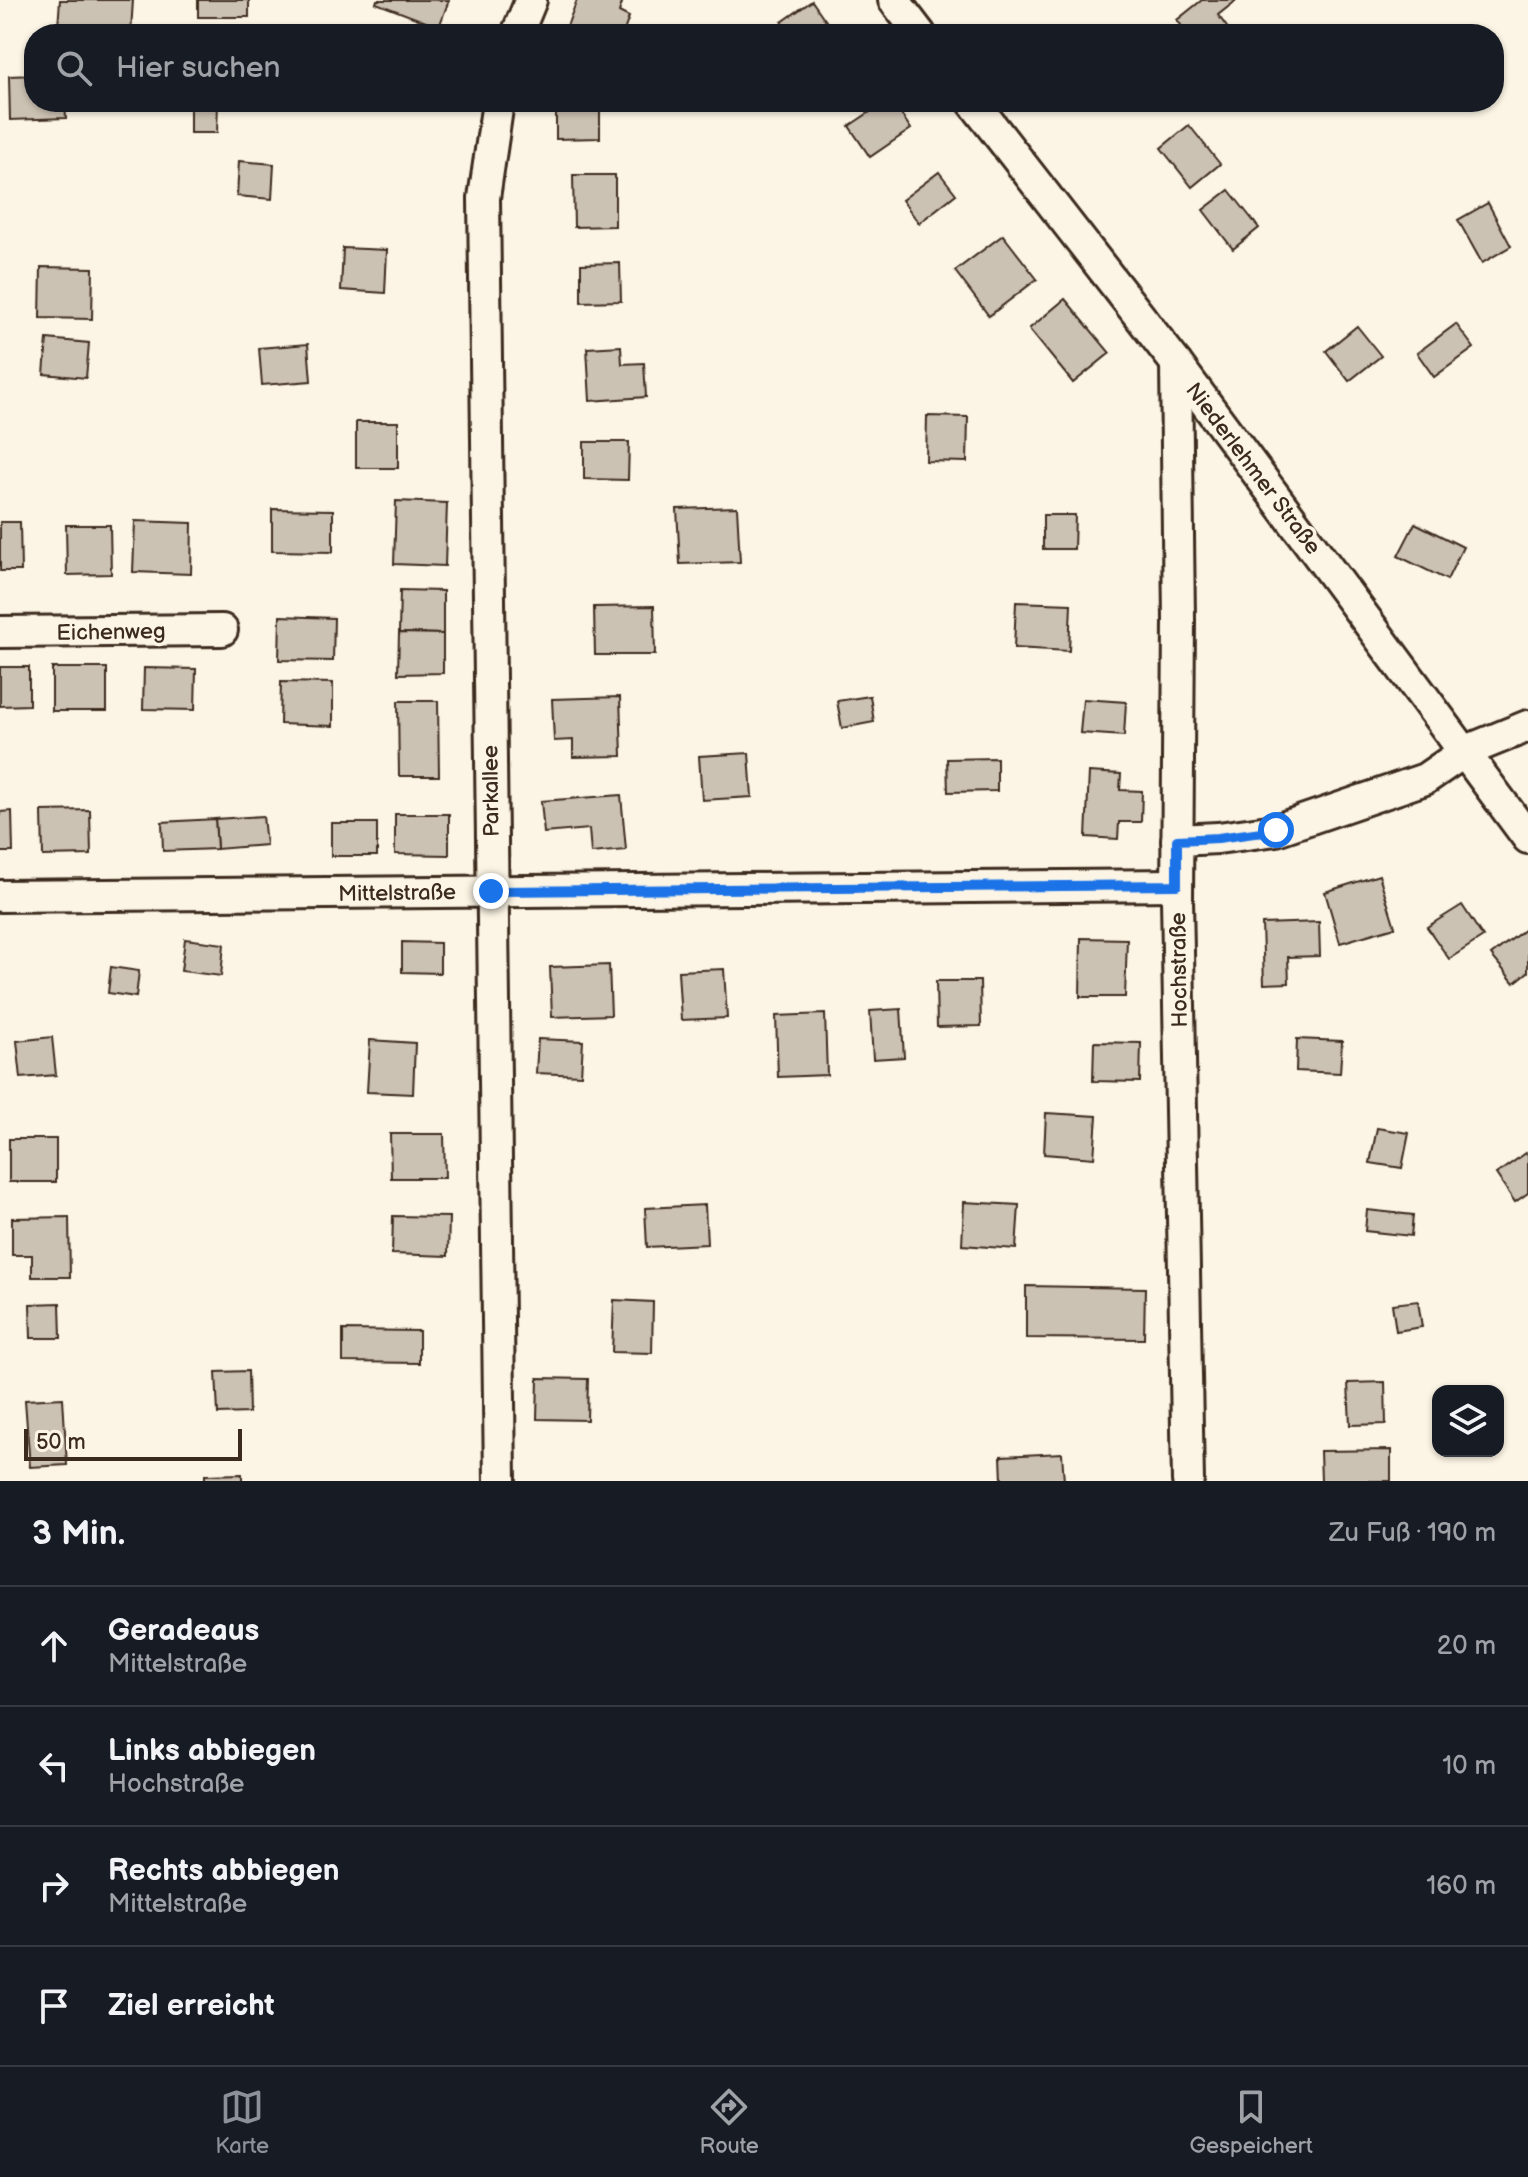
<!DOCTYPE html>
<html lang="de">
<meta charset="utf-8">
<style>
body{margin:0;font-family:"Balsamiq Sans",sans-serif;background:#242831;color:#f1f3f6}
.controls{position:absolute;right:24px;bottom:24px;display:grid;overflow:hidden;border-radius:16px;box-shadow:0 2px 6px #0004}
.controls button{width:72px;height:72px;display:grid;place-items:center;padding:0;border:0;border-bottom:2px solid #363941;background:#171b24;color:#f1f3f6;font:40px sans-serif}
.scale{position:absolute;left:24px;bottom:20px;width:218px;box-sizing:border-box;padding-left:8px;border:4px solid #3b2a1e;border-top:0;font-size:22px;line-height:28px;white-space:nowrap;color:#3b2a1e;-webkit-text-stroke:6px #fcf5e5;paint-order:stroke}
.stop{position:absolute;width:24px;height:24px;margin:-18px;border:6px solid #1a73e8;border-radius:50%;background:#fff}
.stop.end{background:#1a73e8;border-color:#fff;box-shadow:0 2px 8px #0008}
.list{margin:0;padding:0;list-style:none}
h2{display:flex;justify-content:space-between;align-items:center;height:104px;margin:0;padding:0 32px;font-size:34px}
h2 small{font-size:26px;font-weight:400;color:#9ea1a6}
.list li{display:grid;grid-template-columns:52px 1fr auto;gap:24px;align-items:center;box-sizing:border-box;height:120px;padding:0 32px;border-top:2px solid #363941}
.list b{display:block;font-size:30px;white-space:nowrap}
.list p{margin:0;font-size:26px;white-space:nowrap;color:#9ea1a6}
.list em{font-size:26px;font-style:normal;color:#9ea1a6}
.icon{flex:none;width:44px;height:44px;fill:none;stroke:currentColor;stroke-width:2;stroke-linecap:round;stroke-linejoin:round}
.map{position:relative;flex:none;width:1528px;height:1481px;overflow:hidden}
.search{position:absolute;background:#171b24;box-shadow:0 2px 6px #0004;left:24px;right:24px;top:24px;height:88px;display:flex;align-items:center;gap:20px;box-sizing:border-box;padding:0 28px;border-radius:32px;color:#9ea1a6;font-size:30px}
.sheet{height:584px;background:#171b24}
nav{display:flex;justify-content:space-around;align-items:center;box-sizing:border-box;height:112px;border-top:2px solid #363941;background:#171b24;font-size:22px;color:#9ea1a6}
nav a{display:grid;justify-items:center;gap:4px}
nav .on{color:#8c9099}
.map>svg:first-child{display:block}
</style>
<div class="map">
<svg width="1528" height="1481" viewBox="0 0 1528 1481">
<rect width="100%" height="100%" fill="#fcf5e5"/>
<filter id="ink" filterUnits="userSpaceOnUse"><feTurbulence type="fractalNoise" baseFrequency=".0125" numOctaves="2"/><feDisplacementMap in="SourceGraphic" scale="16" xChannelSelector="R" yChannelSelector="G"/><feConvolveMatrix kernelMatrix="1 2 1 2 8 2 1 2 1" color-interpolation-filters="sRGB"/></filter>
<g filter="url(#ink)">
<g fill="#ccc2b3" stroke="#3b2a1e" stroke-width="2">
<path d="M60,0H133L131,31L106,30V34H67V27H58Z"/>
<rect x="198" y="0" width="51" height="17"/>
<path d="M377,0H449L439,27L376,3Z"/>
<path d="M577,0H623L619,12L629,17L623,34H564Z"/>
<path d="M1202,0H1237L1218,15L1229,30L1223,34H1188L1177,20Z"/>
<path d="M812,1L835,34H791L782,22Z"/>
<path d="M34,75V102H65L66,118L10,120L9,76Z"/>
<path d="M190,102H218L217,133H190Z"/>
<path d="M556,102H600V138L556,139Z"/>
<path d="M885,102H893L911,129L870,157L849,126Z"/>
<path d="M1189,125L1220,164L1192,187L1161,148Z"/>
<path d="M239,161L274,164L272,199L237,196Z"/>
<path d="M939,172L956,194L919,223L902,200Z"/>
<path d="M573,175H615V226L574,227Z"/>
<path d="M1229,190L1259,228L1233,249L1203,210Z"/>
<path d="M1488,203L1511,246L1482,263L1458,220Z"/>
<path d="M1003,235L1037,279L989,316L955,271Z"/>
<path d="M343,248L387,250L385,293L341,290Z"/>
<path d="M620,263L621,301L581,302V264Z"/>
<path d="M41,267L93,268L92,319L40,318Z"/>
<path d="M1065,299L1110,353L1073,383L1029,329Z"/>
<path d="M1456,324L1474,348L1434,377L1417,353Z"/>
<path d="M1357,326L1381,356L1349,381L1326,351Z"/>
<path d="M47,339L89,343L86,378L44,374Z"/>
<path d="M308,344L311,381L262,385L259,348Z"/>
<path d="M621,346L622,364L644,363L646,397L590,401L587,348Z"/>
<path d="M927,416L968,417L967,462L926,461Z"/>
<rect x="356" y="422" width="42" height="46"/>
<path d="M584,442H629L628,480L584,479Z"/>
<path d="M396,501L447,503L445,566L394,564Z"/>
<path d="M737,507L740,562L680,564L677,509Z"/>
<path d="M272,509L333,510V552L272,551Z"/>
<path d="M1043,515H1075L1074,549H1043Z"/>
<path d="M135,521L192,523L191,574L133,572Z"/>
<path d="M0,522H20L21,571H0Z"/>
<path d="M1415,523L1463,547L1447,580L1398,556Z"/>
<path d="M66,525H110L111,574L67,575Z"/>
<path d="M400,590L443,591V634L399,633Z"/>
<path d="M1016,602L1071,604L1069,651L1014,648Z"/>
<path d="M654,606L655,655H595L594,607Z"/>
<path d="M280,616L334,618L333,661L279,660Z"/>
<path d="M399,633L443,634V673L398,674Z"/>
<path d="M0,667H29V705L0,706Z"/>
<rect x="52" y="668" width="55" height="43"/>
<path d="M144,668L196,669L195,710L143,709Z"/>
<path d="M281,682L333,683V726L280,724Z"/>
<path d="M870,696L874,722L842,728L837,701Z"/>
<path d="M620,697L622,756L573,757V740L554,741L552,699Z"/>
<path d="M1083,699L1126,702L1124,736L1080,733Z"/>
<path d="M398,701H438L439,776H399Z"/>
<path d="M749,753L752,797L702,800L699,756Z"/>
<path d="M997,758V791L948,792L947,759Z"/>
<path d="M1089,772L1121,774L1120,790L1142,791L1141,822H1119L1118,839L1086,837Z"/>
<path d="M621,795L626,850L591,853L589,829L544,833L541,801Z"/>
<path d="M90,810L91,855L43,856L42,811Z"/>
<path d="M12,811L13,852H0V812Z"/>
<path d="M395,814H449V855L395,854Z"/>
<path d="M263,816L266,845L217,849L215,819Z"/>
<path d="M215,819L217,849L163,851L162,822Z"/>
<rect x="331" y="823" width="46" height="33"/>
<path d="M1379,875L1395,927L1340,943L1325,892Z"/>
<path d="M1462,905L1483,937L1449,959L1427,927Z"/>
<path d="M1319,922L1320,956L1288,957L1289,983L1264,984L1262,924Z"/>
<path d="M1524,930L1528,935V972L1514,983L1491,955Z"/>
<path d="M1081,938L1127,939L1125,997H1080Z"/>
<path d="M185,939L224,944L221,976L181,971Z"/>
<path d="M402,942L440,943V973L402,972Z"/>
<path d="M609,965L611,1015L552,1017L550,967Z"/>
<path d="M111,967L139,971L136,997L108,993Z"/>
<path d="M724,969L727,1018L681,1020L678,971Z"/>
<path d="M936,981H980L981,1026L937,1027Z"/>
<path d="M901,1009L904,1057L873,1059L870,1011Z"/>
<path d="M825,1014L827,1075L778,1077L776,1016Z"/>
<path d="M52,1037L56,1075L21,1078L17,1041Z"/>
<path d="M538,1039L583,1041L581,1075L536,1073Z"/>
<path d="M1297,1039L1342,1041L1340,1073L1296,1071Z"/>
<path d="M370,1040L415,1043L413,1094L367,1092Z"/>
<path d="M1094,1042L1141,1043L1140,1082L1093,1081Z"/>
<path d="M1046,1113L1097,1116L1094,1158L1044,1154Z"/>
<path d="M1377,1128L1409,1133L1402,1168L1370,1163Z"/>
<path d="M390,1134H444L445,1178H391Z"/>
<rect x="9" y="1139" width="47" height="43"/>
<path d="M1526,1153L1528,1156V1193L1515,1202L1496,1174Z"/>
<path d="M964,1202L1019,1205L1016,1249L962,1245Z"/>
<path d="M705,1205L707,1244L647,1247L645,1208Z"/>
<path d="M1367,1210L1413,1215L1411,1236L1365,1231Z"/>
<path d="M393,1216L449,1217L448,1256L392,1254Z"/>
<path d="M69,1217L70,1277H32V1255H12V1218Z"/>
<path d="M1026,1286L1145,1288L1144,1339L1026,1338Z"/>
<path d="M614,1300L653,1302L652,1353L612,1352Z"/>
<path d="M1418,1301L1422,1327L1396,1331L1392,1304Z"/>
<path d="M60,1303L61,1338H31L30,1304Z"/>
<path d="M343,1330L419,1331V1363L343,1362Z"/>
<path d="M248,1371L249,1413L218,1414L216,1372Z"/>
<path d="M538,1378L588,1379L587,1420L537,1419Z"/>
<path d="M1385,1382L1386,1424L1350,1425L1348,1383Z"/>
<path d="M63,1398L67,1465L30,1467L25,1400Z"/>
<path d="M1391,1450V1481H1321L1320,1451Z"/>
<path d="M1062,1453L1064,1481H1002L1001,1456Z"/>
<path d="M242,1474V1481H205V1475Z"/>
</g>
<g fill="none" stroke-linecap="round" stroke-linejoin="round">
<g stroke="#3b2a1e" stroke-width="36">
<g id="minor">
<path d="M894,0L920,34"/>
<path d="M517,34L531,0"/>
<path d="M498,102L484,198L500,1481"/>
<path d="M973,102L1176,363L1528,838"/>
<path d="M1176,363L1179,620L1177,899L1188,1481"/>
<path d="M0,632L222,630"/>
<path d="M1177,840L1218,838L1276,830L1425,779L1464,752L1528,726"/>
<path d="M0,896L1177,885"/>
</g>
</g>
<use href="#minor" stroke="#fcf5e5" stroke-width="30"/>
</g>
</g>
<g fill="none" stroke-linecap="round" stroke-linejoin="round" filter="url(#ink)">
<path stroke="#1a73e8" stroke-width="10" d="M491,891L1177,885V840L1218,838L1276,830"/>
</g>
<g text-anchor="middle" stroke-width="7" stroke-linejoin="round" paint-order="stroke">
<g font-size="22" fill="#3b2a1e" stroke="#fcf5e5">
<text transform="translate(1254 468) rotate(53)" y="8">Niederlehmer Straße</text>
<text transform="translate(111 631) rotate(-1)" y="8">Eichenweg</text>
<text transform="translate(490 791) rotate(-91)" y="8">Parkallee</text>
<text transform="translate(397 892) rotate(-1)" y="8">Mittelstraße</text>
<text transform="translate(1178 970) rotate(-91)" y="8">Hochstraße</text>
</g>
</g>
</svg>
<div class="controls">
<button><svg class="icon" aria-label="layers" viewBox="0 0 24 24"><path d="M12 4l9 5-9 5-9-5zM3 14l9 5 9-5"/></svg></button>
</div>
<div class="scale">50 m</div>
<div class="stop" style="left:1276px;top:830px"></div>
<div class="stop end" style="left:491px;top:891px"></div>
<div class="search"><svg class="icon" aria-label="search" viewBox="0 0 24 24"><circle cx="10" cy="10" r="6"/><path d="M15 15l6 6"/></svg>Hier suchen</div>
</div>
<section class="sheet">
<h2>3 Min.<small>Zu Fuß · 190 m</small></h2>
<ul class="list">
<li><svg class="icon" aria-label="ahead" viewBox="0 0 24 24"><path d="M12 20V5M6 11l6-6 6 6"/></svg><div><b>Geradeaus</b><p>Mittelstraße</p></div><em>20 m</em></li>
<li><svg class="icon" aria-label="left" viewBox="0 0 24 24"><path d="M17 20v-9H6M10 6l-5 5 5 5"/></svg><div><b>Links abbiegen</b><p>Hochstraße</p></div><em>10 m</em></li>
<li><svg class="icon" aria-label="right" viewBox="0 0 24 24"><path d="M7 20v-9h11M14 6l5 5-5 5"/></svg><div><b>Rechts abbiegen</b><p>Mittelstraße</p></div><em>160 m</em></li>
<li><svg class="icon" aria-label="arrive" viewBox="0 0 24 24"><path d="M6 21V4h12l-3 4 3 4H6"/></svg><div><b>Ziel erreicht</b></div></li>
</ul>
</section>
<nav>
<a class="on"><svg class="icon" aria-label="map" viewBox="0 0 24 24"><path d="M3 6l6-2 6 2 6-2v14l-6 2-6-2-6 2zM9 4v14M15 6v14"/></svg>Karte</a>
<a><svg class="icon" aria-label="directions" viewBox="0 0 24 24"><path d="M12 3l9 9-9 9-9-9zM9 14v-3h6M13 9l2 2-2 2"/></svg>Route</a>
<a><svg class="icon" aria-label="saved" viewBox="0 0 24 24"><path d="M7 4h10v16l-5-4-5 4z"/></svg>Gespeichert</a>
</nav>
